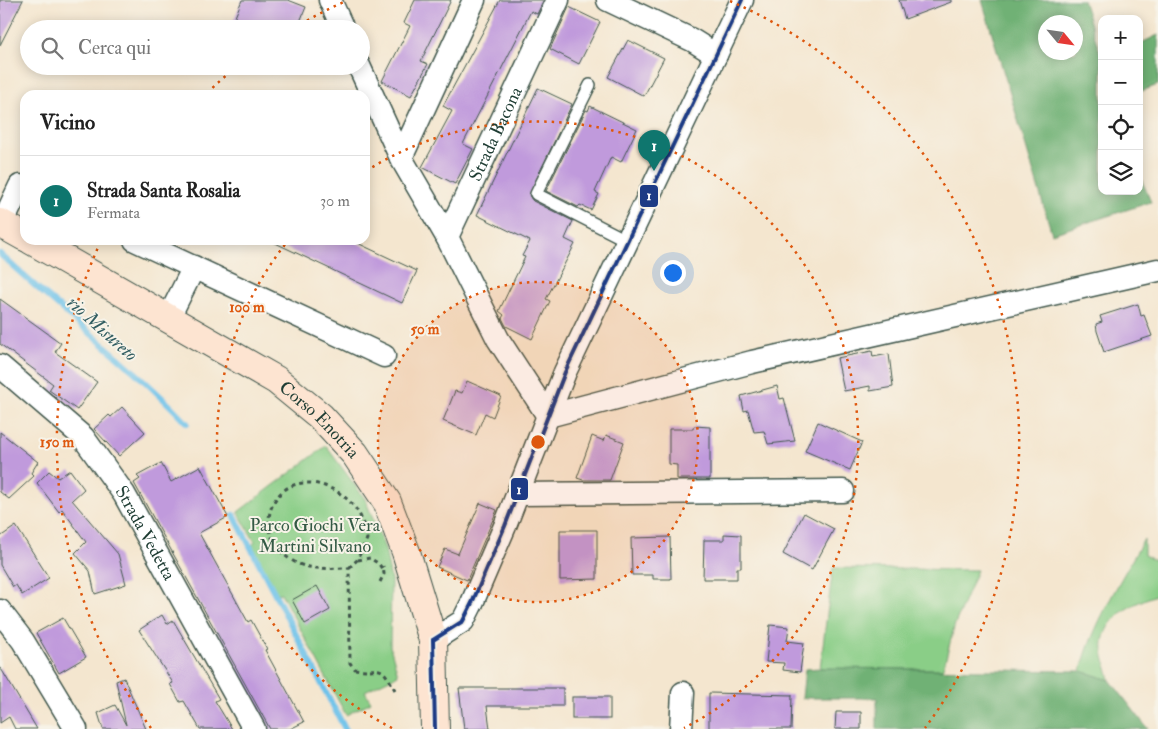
<!DOCTYPE html>
<html lang="it">
<meta charset="utf-8">
<style>
body{margin:0;font-family:"IM FELL Double Pica",serif;background:#f6f6f6;color:#222}
.controls{position:absolute;right:15px;top:15px;display:grid;overflow:hidden;border-radius:10px;box-shadow:0 2px 12px #0003}
.controls button{width:45px;height:45px;display:grid;place-items:center;padding:0;border:0;border-bottom:1px solid #e0e0e0;background:#fff;color:#222;font:25px sans-serif}
.compass{position:absolute;left:1038px;top:15px;width:45px;height:45px;border-radius:50%;background:#fff;box-shadow:0 2px 12px #0003;rotate:119deg}
.you{position:absolute;left:672px;top:272px;width:18px;height:18px;margin:-12px;border:4px solid #fff;border-radius:50%;background:#1a73e8;box-shadow:0 0 0 8px #1a73e833}
.badge{display:grid;place-items:center;width:32px;height:32px;border-radius:50%;background:#0f766e;color:#fff;font-size:16px;font-weight:700}
.pin{position:absolute;translate:-50% -41px;filter:drop-shadow(0 1px 2px #0008)}
.pin::after{content:'';position:absolute;top:26px;width:18px;height:15px;background:inherit;clip-path:polygon(0 0,100% 0,50% 100%)}
.list{margin:0;padding:0;list-style:none}
h2{display:flex;justify-content:space-between;align-items:center;height:65px;margin:0;padding:0 20px;font-size:21px}
h2 small{font-size:16px;font-weight:400;color:#767676}
.list li{display:grid;grid-template-columns:32px 1fr auto;gap:15px;align-items:center;box-sizing:border-box;height:90px;padding:0 20px;border-top:1px solid #e0e0e0}
.list b{display:block;font-size:19px;white-space:nowrap}
.list p{margin:0;font-size:16px;white-space:nowrap;color:#767676}
.list em{font-size:16px;font-style:normal;color:#767676}
.icon{flex:none;width:28px;height:28px;fill:none;stroke:currentColor;stroke-width:2;stroke-linecap:round;stroke-linejoin:round}
.map{position:relative;flex:none;width:1158px;height:729px;overflow:hidden}
.search{position:absolute;background:#fff;box-shadow:0 2px 12px #0003;left:20px;top:20px;width:350px;height:55px;display:flex;align-items:center;gap:12px;box-sizing:border-box;padding:0 18px;border-radius:28px;color:#767676;font-size:19px}
.panel{position:absolute;background:#fff;box-shadow:0 2px 12px #0003;left:20px;top:90px;width:350px;height:155px;border-radius:15px}
.map>svg:first-child{display:block}
</style>
<div class="map">
<svg width="1158" height="729" viewBox="0 0 1158 729">
<rect width="100%" height="100%" fill="#f7f3e8"/>
<filter id="ink" filterUnits="userSpaceOnUse"><feTurbulence type="fractalNoise" baseFrequency=".02" numOctaves="2"/><feDisplacementMap in="SourceGraphic" scale="10" xChannelSelector="R" yChannelSelector="G"/><feConvolveMatrix kernelMatrix="1 2 1 2 8 2 1 2 1" color-interpolation-filters="sRGB"/></filter>
<filter id="wash" filterUnits="userSpaceOnUse"><feTurbulence type="fractalNoise" baseFrequency=".0096" numOctaves="4" result="noise"/><feDisplacementMap in="SourceGraphic" scale="20" xChannelSelector="R" yChannelSelector="G"/><feGaussianBlur stdDeviation="1.12" result="paint"/><feColorMatrix in="noise" values="0 0 0 0 0 0 0 0 0 0 0 0 0 0 0 0 0 1.4 0 .05"/><feComposite in="paint" operator="in"/></filter>
<g filter="url(#wash)">
<rect width="100%" height="100%" fill="#f4e6cf"/>
<g fill="#8ace87" stroke="#54865e">
<path d="M326,446L365,499L385,549L391,580L390,646L398,675L365,691L371,702L346,715L281,593L277,594L252,545L255,542L238,512Z"/>
<path d="M1144,539V555L1154,560L1158,559V594C1134,604 1109,613 1103,641C1101,652 1108,670 1110,680L1081,671C1091,628 1122,578 1144,539Z"/>
<path d="M833,568L977,570L955,624L943,669L820,668Z"/>
</g>
<g fill="#6fb174" stroke="#477754" fill-rule="evenodd">
<path d="M982,0H1083L1102,59V191H1139V174L1151,202L1052,234ZM1076,22V52H1046V22Z"/>
<path d="M1158,35V85L1139,92V77L1145,74L1139,44Z"/>
<path d="M820,668L1081,671L1110,680L1148,729H877V698H802L805,669Z"/>
</g>
<g fill="none" stroke-linecap="round" stroke-linejoin="round">
<g stroke="#6dc2ea" stroke-width="6">
<path d="M0,254C61,312 130,362 187,423"/>
<path d="M234,515L345,729"/>
</g>
</g>
<g id="blocks">
<g fill="#c09adc">
<path d="M0,0H23L0,45Z"/>
<path d="M242,0H288L306,7L297,29H230Z"/>
<path d="M415,0H451L421,61L428,64L411,96L382,81L410,26L404,23Z"/>
<path d="M500,0H544L537,14L531,11L463,144L473,149L455,184L422,167L452,111L443,106Z"/>
<path d="M899,0H951V2L905,19Z"/>
<path d="M569,7L600,22L579,64L550,49Z"/>
<path d="M628,40L664,58L644,96L608,77Z"/>
<path d="M538,88L572,104L529,195L533,201L573,221L565,239L575,244L546,299L550,301L532,339L506,326L502,318L504,315L499,311L525,257L522,256L530,241L477,215Z"/>
<path d="M590,106L637,129L621,162L611,157L595,192L599,194L591,210L580,205L578,207L546,191L586,110L588,111Z"/>
<path d="M269,240H351L417,271L402,303Z"/>
<path d="M0,299L61,343L55,352L97,382L77,410L49,390L53,384L0,344Z"/>
<path d="M1138,304L1141,316L1144,315L1152,336L1104,352L1097,331L1096,324L1102,322L1100,316Z"/>
<path d="M872,351L873,357L889,354L893,387L870,391V386L844,391L837,358Z"/>
<path d="M467,381L501,396L493,417L485,413L476,435L443,421L455,391L462,393Z"/>
<path d="M777,386L780,399L784,398L795,441L768,444L764,431L754,432L748,410L744,411L741,396Z"/>
<path d="M122,407L145,432L119,456L94,429L109,415L111,417Z"/>
<path d="M818,422L862,442L850,470L805,451Z"/>
<path d="M694,426L710,427V479H677V465L669,464V429H693Z"/>
<path d="M0,432L38,462L31,473L34,476L9,499L0,492Z"/>
<path d="M606,435L624,442L610,480H583L577,478L592,436L604,441Z"/>
<path d="M161,463L171,482L200,466L228,517L199,533L248,622L251,620L267,649L265,650L304,722L290,729H270L134,483L140,479L137,476Z"/>
<path d="M70,470L84,489L72,500L118,554L126,584L95,594L90,571L75,553L86,542L62,509L59,512L37,483L49,471L58,478Z"/>
<path d="M480,503L497,510L467,580L437,567L445,549L458,554Z"/>
<path d="M804,513L834,529L812,570L783,554Z"/>
<path d="M16,526L49,578L22,595L16,585L13,587L0,565V537Z"/>
<path d="M560,530H597V579L560,580Z"/>
<path d="M724,534L741,535V568H737V579H703L704,540H724Z"/>
<path d="M670,537L671,579H653V575H632L631,538Z"/>
<path d="M317,586L330,610L305,624L292,600Z"/>
<path d="M162,615L167,624L173,620L219,699L215,701L232,729H200L184,701L180,702L170,684L173,683L139,630Z"/>
<path d="M63,618L86,657L59,673L36,633Z"/>
<path d="M770,625L789,627L787,641L804,643L800,672L783,670L784,663L766,662Z"/>
<path d="M0,667L37,729H15L9,717L0,723Z"/>
<path d="M124,678L146,729H103L98,713L115,705L126,725L116,681Z"/>
<path d="M459,688H563V706H487L490,729H464Z"/>
<path d="M709,693L792,695L791,729H709Z"/>
<rect x="572" y="697" width="38" height="22"/>
<path d="M836,712H861V729H835Z"/>
</g>
</g>
</g>
<g filter="url(#ink)">
<use href="#blocks" fill-opacity="0" stroke="#3f564b" stroke-width="1"/>
<g fill="none" stroke-linecap="round" stroke-linejoin="round">
<g stroke="#3f564b" stroke-width="14">
<path id="lane" d="M590,85L536,194L628,241"/>
</g>
<g stroke="#3f564b" stroke-width="25">
<g id="street">
<path d="M330,0L343,29"/>
<path d="M608,0L692,40L716,55"/>
<path d="M359,66L401,158L447,237L498,339L548,416L752,362L1158,270"/>
<path d="M401,158L474,0"/>
<path d="M2,224L20,186L25,188"/>
<path id="s1" d="M447,237L558,0"/>
<path d="M135,240L384,356"/>
<path d="M169,317L194,267"/>
<path id="s2" d="M0,366L83,437L124,494L254,729"/>
<path d="M518,494L843,491"/>
<path d="M0,611L23,641L76,729"/>
<path d="M433,640L463,621L472,603L505,526L565,372L742,0"/>
<path d="M681,729L683,693"/>
</g>
</g>
<g stroke="#3f564b" stroke-width="30">
<g id="secondary">
<path d="M0,223L25,237"/>
<path id="s3" d="M31,240L276,380L320,416L355,454L387,502L406,552L433,640L435,729"/>
</g>
</g>
<g stroke="#3f564b" stroke-width="3" stroke-dasharray="4 4" stroke-linecap="butt">
<path d="M358,560L370,558L379,564L382,569"/>
<path d="M349,568L357,560L367,539C364,517 354,501 334,490C274,460 245,533 293,561C309,571 332,568 349,568L350,663L355,669C383,673 379,661 395,690"/>
<path d="M380,582L384,574L383,566"/>
</g>
<use href="#lane" stroke="#fff" stroke-width="11"/>
<use href="#street" stroke="#fff" stroke-width="22"/>
<use href="#secondary" stroke="#fde4d1" stroke-width="28"/>
<g stroke="#f7f3e8" stroke-width="8">
<g id="bus-1">
<path d="M433,640L463,621L472,603L505,526L565,372L742,0"/>
<path d="M433,640L435,729"/>
</g>
</g>
<use href="#bus-1" stroke="#1d3b85" stroke-width="4"/>
</g>
</g>
<circle cx="538" cy="442" r="160" fill="#de580e" fill-opacity=".12"/>
<g fill="none" stroke="#de580e" stroke-width="2.5" stroke-dasharray="2.5 5">
<circle cx="538" cy="442" r="160"/>
<path d="M392 728A321 321 0 0 1 287 242M366 171A321 321 0 1 1 684 728"/>
<path d="M151 728A481 481 0 0 1 100 243M207 93A481 481 0 0 1 235 68M294 28A481 481 0 0 1 346 1M730 1A481 481 0 0 1 925 728"/>
</g>
<g text-anchor="middle" stroke-width="4" stroke-linejoin="round" paint-order="stroke">
<g font-size="18" fill="#1f3d34" stroke="#f7f3e8">
<text dy="6" stroke="none"><textPath href="#s1" startOffset="114">Strada Bacona</textPath></text>
<text dy="6" stroke="none"><textPath href="#s3" startOffset="341">Corso Enotria</textPath></text>
<text dy="6" stroke="none"><textPath href="#s2" startOffset="224">Strada Vedetta</textPath></text>
</g>
<g font-size="18" fill="#345a45" stroke="#f7f3e8">
<text x="315" y="531">Parco Giochi Vera<tspan x="315" dy="21">Martini Silvano</tspan></text>
</g>
<g font-size="19" font-style="italic" fill="#325e62" stroke="#f7f3e8">
<text transform="translate(103 328) rotate(42)" y="7">rio Misureto</text>
</g>
</g>
<circle cx="538" cy="442" r="8" fill="#de580e" stroke="#f7f3e8" stroke-width="2.5"/>
<g font-size="15" text-anchor="middle" font-weight="bold" fill="#de580e" stroke="#f7f3e8" stroke-width="4" stroke-linejoin="round" paint-order="stroke">
<text x="247" y="312">100 m</text>
<text x="425" y="334">50 m</text>
<text x="57" y="447">150 m</text>
</g>
<g stroke="#f7f3e8" stroke-width="2">
<rect x="639" y="184" width="20" height="24" rx="5" fill="#1d3b85"/>
<rect x="510" y="477" width="19" height="24" rx="5" fill="#1d3b85"/>
</g>
<g font-size="14" text-anchor="middle" font-weight="bold" fill="#fff">
<text x="649" y="200">1</text>
<text x="519" y="494">1</text>
</g>
</svg>
<div class="controls">
<button>+</button>
<button>−</button>
<button><svg class="icon" aria-label="locate" viewBox="0 0 24 24"><circle cx="12" cy="12" r="6"/><path d="M12 2v4M12 18v4M2 12h4M18 12h4"/></svg></button>
<button><svg class="icon" aria-label="layers" viewBox="0 0 24 24"><path d="M12 4l9 5-9 5-9-5zM3 14l9 5 9-5"/></svg></button>
</div>
<svg class="compass" viewBox="-18 -18 36 36"><path d="M0-13l5 13h-10z" fill="#e53935"/><path d="M0 13l5-13h-10z" fill="#767676"/></svg>
<div class="you"></div>
<div class="pin badge" style="left:654px;top:171px">1</div>
<div class="search"><svg class="icon" aria-label="search" viewBox="0 0 24 24"><circle cx="10" cy="10" r="6"/><path d="M15 15l6 6"/></svg>Cerca qui</div>
<section class="panel">
<h2>Vicino<small></small></h2>
<ul class="list">
<li><span class="badge">1</span><div><b>Strada Santa Rosalia</b><p>Fermata</p></div><em>30 m</em></li>
</ul>
</section>
</div>
